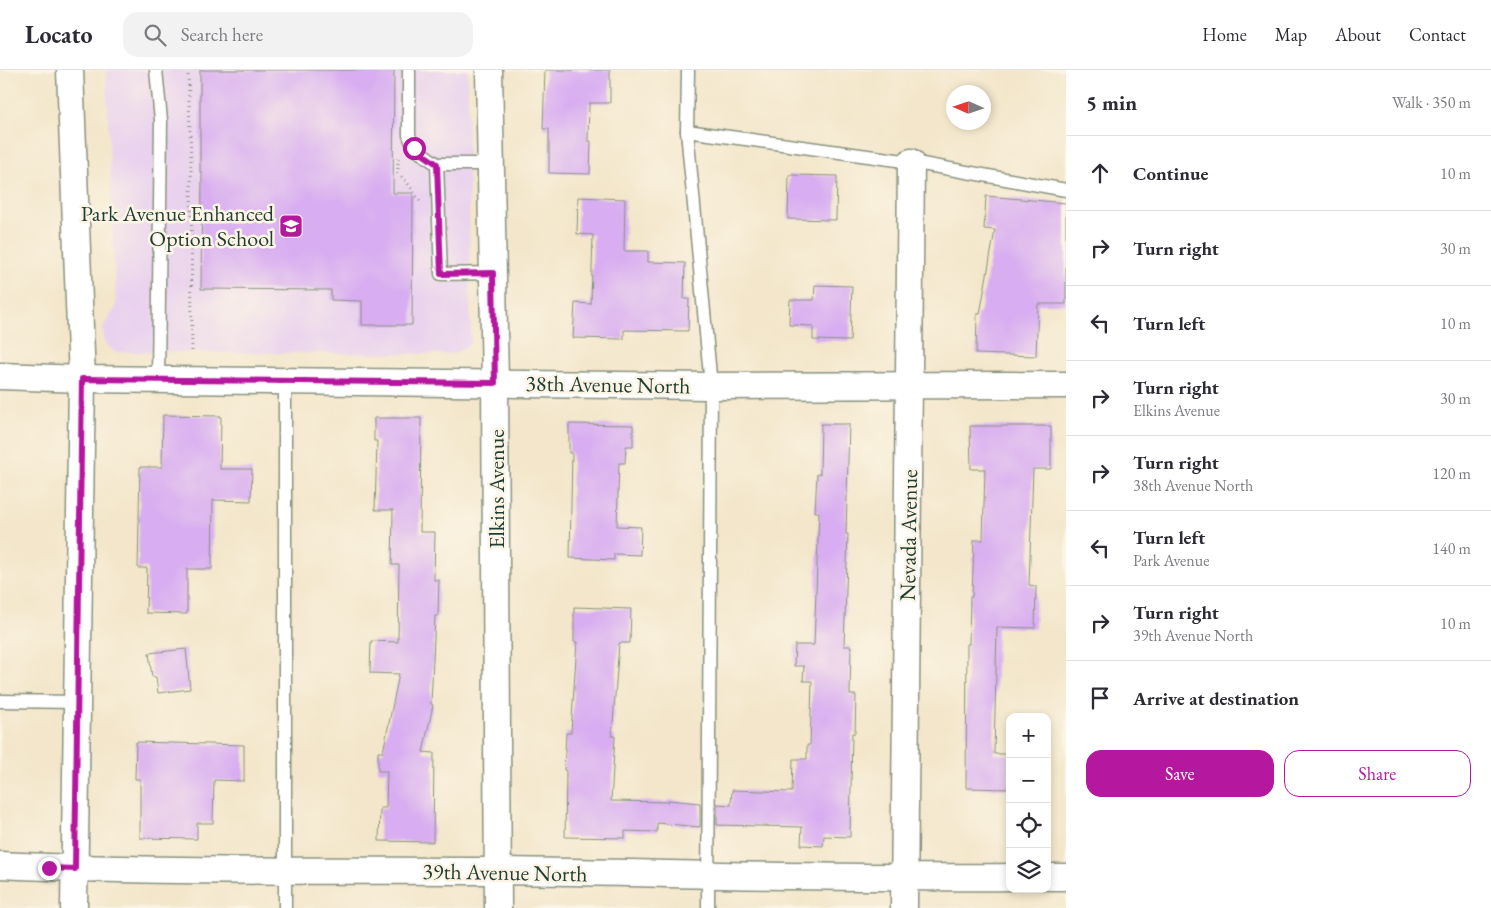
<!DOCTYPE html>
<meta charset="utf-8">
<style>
body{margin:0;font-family:"EB Garamond",serif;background:#f2f2f3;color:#2b2b33}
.controls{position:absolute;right:15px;bottom:15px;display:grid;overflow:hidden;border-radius:10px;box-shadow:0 2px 8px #0003}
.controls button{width:45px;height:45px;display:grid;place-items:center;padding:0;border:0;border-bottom:1px solid #e1e1e2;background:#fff;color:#2b2b33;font:25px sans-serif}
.compass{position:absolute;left:946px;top:15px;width:45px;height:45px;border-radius:50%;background:#fff;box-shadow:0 2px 8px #0003;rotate:273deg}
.stop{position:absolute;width:15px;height:15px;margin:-11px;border:4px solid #b5179e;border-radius:50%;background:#fff}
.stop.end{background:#b5179e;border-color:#fff;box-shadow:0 1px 5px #0008}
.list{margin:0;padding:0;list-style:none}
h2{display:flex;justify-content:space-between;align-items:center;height:65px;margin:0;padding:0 20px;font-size:21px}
h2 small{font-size:16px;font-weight:400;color:#7c7c81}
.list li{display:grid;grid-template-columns:32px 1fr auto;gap:15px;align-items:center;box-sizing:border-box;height:75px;padding:0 20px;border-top:1px solid #e1e1e2}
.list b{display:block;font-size:19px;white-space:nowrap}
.list p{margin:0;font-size:16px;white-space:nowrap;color:#7c7c81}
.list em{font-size:16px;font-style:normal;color:#7c7c81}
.actions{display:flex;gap:10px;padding:15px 20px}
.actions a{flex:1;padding:11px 0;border:1px solid #b5179e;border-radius:15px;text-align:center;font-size:18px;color:#b5179e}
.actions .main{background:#b5179e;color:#fff}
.icon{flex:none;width:28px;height:28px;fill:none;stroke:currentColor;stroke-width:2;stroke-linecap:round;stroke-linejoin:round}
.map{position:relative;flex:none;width:1066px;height:838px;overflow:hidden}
header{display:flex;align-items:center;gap:30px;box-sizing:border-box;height:70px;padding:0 25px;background:#fff;border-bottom:1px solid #e1e1e2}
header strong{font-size:24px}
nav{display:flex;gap:28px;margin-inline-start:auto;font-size:18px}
.search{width:350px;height:45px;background:#f2f2f3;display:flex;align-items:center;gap:12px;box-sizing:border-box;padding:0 18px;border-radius:15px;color:#7c7c81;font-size:19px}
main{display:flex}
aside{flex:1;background:#fff}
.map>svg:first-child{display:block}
</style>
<header>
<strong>Locato</strong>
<div class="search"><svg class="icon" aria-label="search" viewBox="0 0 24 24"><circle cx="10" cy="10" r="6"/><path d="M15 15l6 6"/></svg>Search here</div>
<nav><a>Home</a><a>Map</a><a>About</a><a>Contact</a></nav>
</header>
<main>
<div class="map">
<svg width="1066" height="838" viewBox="0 0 1066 838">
<rect width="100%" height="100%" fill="#fcf5e5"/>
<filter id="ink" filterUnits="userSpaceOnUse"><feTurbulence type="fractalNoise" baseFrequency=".02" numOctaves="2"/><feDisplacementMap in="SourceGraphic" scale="10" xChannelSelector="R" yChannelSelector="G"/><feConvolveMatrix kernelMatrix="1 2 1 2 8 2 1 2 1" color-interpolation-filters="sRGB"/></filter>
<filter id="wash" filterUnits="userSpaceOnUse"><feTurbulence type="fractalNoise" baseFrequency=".0096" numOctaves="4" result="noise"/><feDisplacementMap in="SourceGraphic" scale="20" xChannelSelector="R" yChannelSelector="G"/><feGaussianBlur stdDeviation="1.12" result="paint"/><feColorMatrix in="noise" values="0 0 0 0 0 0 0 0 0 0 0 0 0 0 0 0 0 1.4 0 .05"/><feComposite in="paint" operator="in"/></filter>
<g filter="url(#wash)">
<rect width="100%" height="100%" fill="#f3e6ca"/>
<path fill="#e9d2ee" d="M106,0H468V74L471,273L454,284L115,282L104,272L103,257L116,237Z"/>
<g id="blocks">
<g fill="#d8adf1">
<path d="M200,0H394L393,123H413L412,255H362V231L331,230V220L201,219L202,102H200Z"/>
<path d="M545,0H610V33H589L588,71H591L590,104L549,103V59H543Z"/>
<path d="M789,105L837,106L836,150L788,149Z"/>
<path d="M986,126L1066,133V234H1038L1036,286L976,284L977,244H980L995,160L984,159Z"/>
<path d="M578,127L625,129L624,181H648V192L685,193L684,229H689L688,261L624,260V269L573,268L575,233L591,234L593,165L577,164Z"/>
<path d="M815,215L852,216L850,271L813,270V256L789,255L790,230H814Z"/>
<path d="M163,345L221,346L220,399H252L251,431L213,430L212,499H187V544L146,543L147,498H138L140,397H162Z"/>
<path d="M374,348H421L420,462H435L434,510H439L438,546H435L431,634L433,635L423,682L434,683L433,772L379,771L380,738H386L387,701H378V682H383L399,604L370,603L371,571L398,572L399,495H392L393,440H375L377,371H374Z"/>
<path d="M569,354L633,355V376H626L625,393H619L617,456L641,457L640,485L614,484V490L570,488L572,383H569Z"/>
<path d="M821,354H849L846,464H848L844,576H851L850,625H856L855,663H852L850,767L824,766L823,776L801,775L802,757L717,755V734L731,735L732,720L792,722L793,689H807V675H810L812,611H803L804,596H794L795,575H814L819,442H815L817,404H820Z"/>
<path d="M970,356H1051V399H1033L1029,515L1036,516L1035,558L997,557L994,684H1010V719L966,718L967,574H969L970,527H972L974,470H983L985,399H971Z"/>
<path d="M574,537L631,539L630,573H619L612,666H615L611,731L668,732V730L700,733V757L657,753V762L625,761V768L565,767L566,701L564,700L566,663H571L577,572H574Z"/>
<path d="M186,579L190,619L158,623L156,607H152L149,583Z"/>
<path d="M136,672L244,675V711L214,710L213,753H197V769L140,768V709H135Z"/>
</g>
</g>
</g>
<g filter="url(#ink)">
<use href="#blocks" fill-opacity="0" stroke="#89927f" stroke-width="1"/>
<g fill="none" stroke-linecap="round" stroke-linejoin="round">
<g stroke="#89927f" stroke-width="15">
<g id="service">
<path d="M156,0L161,50L158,309"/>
<path d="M409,0V65L414,78L437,94H491"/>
<path d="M688,0L687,61L711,316L708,838"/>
<path d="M687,61L911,92L1066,120"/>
<path d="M437,94L441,204L493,203"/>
<path d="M285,311V838"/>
<path d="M0,631L77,632"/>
</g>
</g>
<g stroke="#89927f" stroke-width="29">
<g id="minor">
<path d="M70,0L82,309L74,838"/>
<path d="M489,0L495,313L498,838"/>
<path d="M0,306L82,309L711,316L1066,315"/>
<path d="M0,795C165,803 332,800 497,801C668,803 839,809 1010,807"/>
<path d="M1047,807H1066"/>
<path d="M904,838L911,92"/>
</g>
</g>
<g stroke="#89927f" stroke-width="3" stroke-dasharray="1 4" stroke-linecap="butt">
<path d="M188,0L191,89L192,285"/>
<path d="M398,88V104C408,111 412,121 420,131"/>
</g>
<use href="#service" stroke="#fff" stroke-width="12"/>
<use href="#minor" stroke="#fff" stroke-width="26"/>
</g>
</g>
<g fill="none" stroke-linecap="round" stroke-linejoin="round" filter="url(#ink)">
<path stroke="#b5179e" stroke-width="6" d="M49,798L75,799L82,309L495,313L493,203L441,204L437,94L414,78"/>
</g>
<defs>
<g id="school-square" transform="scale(1.25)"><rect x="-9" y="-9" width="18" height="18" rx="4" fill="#b5179e" stroke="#fcf5e5"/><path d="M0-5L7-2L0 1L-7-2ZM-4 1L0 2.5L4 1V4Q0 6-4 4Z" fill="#fff"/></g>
</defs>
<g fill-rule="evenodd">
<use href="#school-square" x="291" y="156"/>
</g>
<g text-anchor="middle" stroke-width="5" stroke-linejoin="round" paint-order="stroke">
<g font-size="22" fill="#1f3d34" stroke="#fcf5e5" text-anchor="end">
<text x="274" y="151">Park Avenue Enhanced<tspan x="274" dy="25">Option School</tspan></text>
</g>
<g font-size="22" fill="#1f3d34" stroke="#fcf5e5">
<text transform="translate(608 314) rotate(1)" y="8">38th Avenue North</text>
<text transform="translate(496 419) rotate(-90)" y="8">Elkins Avenue</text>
<text transform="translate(908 465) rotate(-89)" y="8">Nevada Avenue</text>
<text transform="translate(505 802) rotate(1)" y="8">39th Avenue North</text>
</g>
</g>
</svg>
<div class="controls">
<button>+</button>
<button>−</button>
<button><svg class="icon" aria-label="locate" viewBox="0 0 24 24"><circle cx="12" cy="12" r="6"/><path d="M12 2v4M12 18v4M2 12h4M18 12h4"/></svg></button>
<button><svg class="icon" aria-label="layers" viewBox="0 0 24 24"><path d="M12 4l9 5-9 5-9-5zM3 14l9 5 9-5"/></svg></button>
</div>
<svg class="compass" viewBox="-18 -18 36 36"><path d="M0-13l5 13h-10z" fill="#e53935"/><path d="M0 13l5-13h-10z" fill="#7c7c81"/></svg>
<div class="stop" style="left:414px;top:78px"></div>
<div class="stop end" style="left:49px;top:798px"></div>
</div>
<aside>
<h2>5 min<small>Walk · 350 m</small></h2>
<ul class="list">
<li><svg class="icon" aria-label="ahead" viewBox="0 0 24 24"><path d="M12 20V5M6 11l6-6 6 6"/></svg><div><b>Continue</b></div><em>10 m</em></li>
<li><svg class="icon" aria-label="right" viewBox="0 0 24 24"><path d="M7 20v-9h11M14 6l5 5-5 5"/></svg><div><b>Turn right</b></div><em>30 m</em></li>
<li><svg class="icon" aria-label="left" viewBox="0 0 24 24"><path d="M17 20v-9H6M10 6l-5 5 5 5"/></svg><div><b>Turn left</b></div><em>10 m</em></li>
<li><svg class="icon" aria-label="right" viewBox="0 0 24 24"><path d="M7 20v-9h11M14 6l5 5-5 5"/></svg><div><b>Turn right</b><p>Elkins Avenue</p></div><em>30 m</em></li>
<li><svg class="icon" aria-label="right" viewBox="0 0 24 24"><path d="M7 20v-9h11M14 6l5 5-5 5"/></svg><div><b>Turn right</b><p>38th Avenue North</p></div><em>120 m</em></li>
<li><svg class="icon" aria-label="left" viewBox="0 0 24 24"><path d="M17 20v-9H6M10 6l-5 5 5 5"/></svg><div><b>Turn left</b><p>Park Avenue</p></div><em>140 m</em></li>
<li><svg class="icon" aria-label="right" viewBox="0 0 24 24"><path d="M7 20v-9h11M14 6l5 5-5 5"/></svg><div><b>Turn right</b><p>39th Avenue North</p></div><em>10 m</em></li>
<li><svg class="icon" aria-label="arrive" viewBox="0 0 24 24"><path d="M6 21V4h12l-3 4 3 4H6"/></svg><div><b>Arrive at destination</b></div></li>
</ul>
<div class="actions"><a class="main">Save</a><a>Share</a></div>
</aside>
</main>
